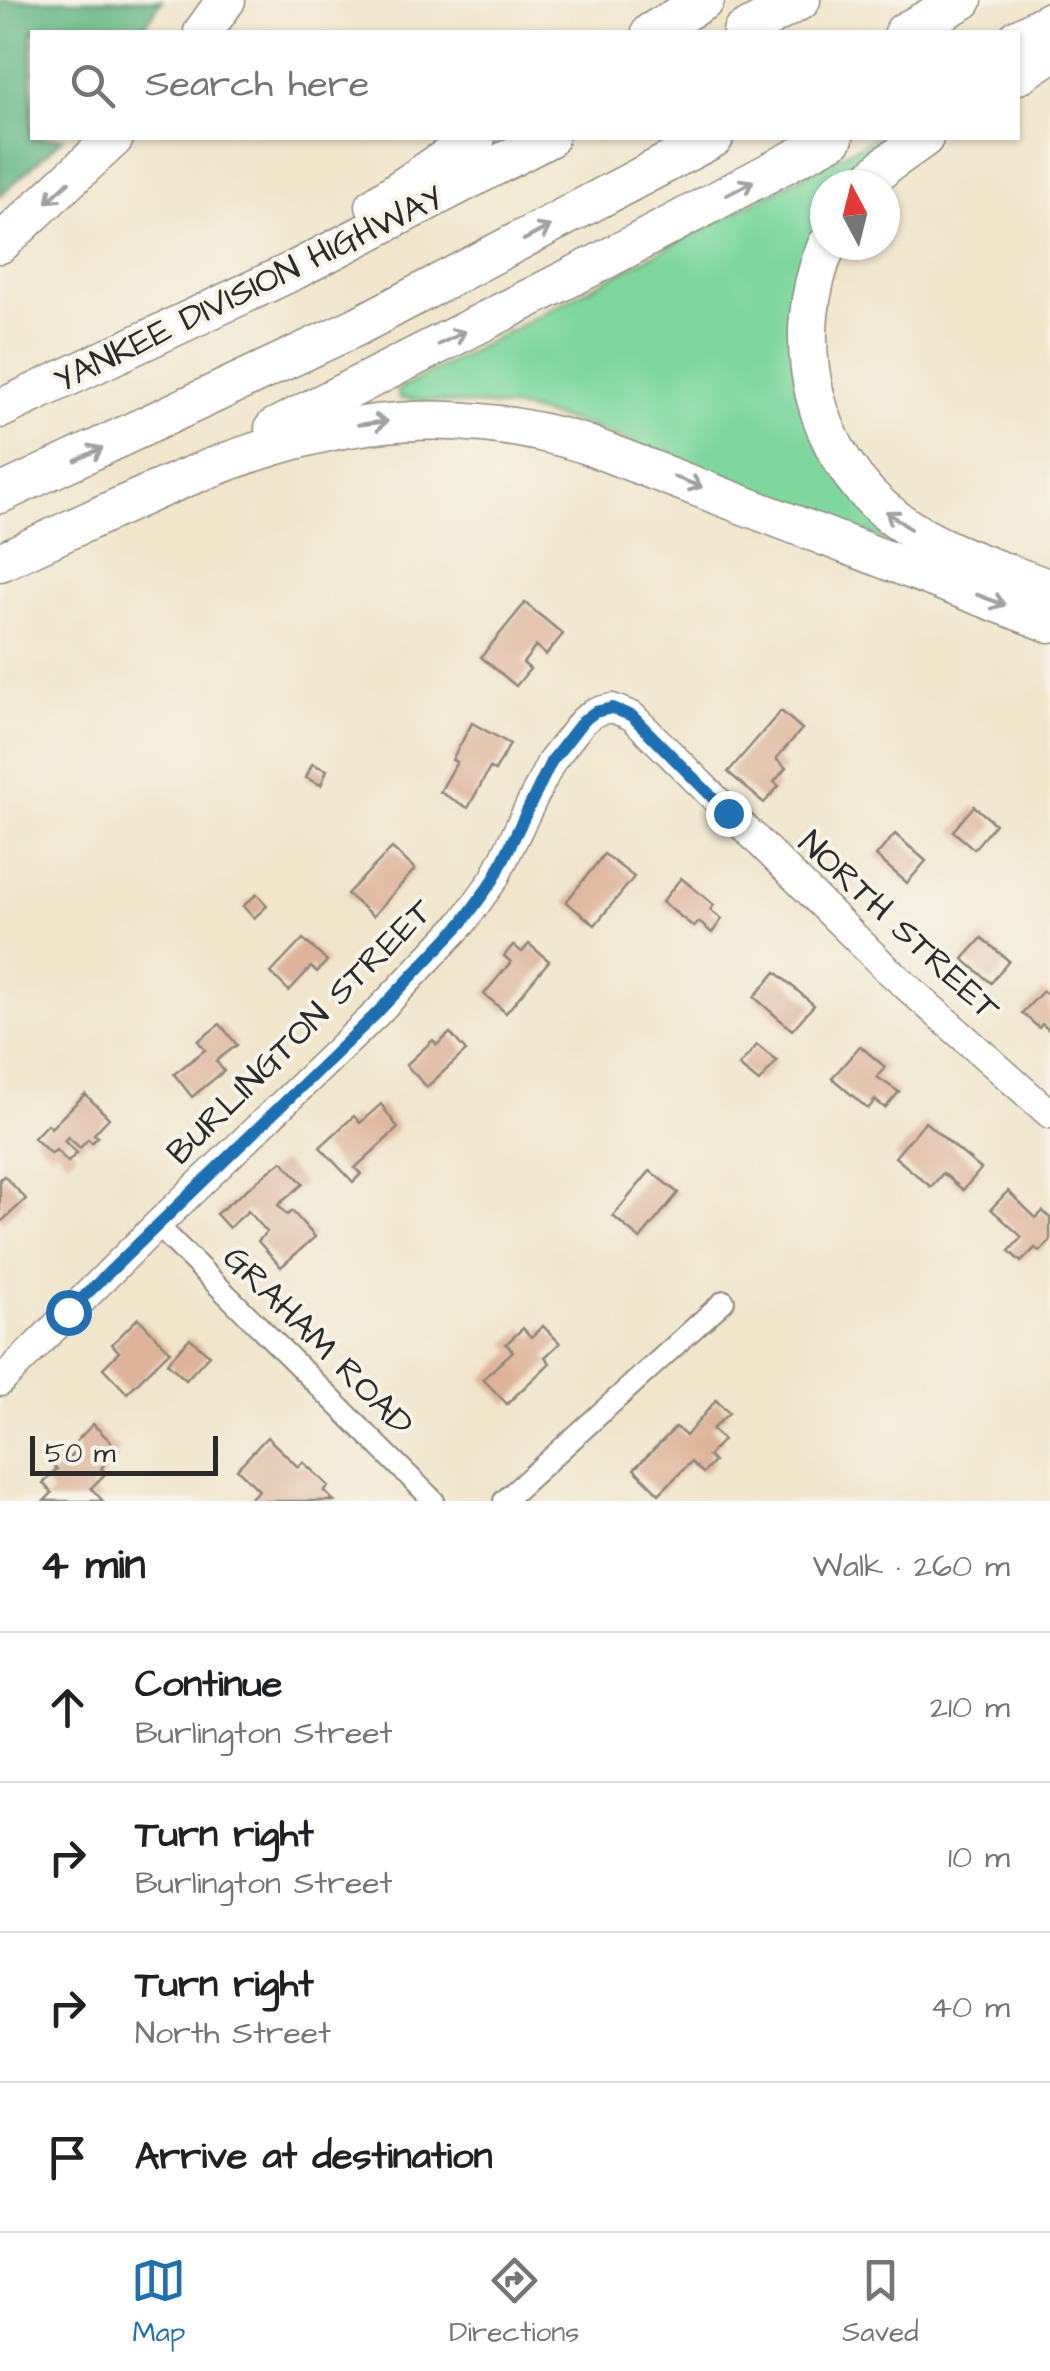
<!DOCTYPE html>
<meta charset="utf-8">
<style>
body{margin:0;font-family:"Architects Daughter",sans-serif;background:#f6f6f6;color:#202124}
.compass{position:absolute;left:810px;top:170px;width:90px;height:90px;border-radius:50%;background:#fff;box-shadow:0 2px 8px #0004;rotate:353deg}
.scale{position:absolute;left:30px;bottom:25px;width:188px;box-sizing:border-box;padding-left:10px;border:5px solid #2b2b2b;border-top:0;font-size:28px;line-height:35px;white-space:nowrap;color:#2b2b2b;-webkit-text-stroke:8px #f7f3e8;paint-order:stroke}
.stop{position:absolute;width:30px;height:30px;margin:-22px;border:8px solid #1f6fb2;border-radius:50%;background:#fff}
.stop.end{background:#1f6fb2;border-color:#fff;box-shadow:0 2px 10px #0008}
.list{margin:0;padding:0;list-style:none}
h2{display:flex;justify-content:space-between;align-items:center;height:130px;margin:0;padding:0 40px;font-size:42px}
h2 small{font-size:32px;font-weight:400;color:#757577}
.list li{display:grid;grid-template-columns:65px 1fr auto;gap:30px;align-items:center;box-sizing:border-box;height:150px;padding:0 40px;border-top:2px solid #e0e0e0}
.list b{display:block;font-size:38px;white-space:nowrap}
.list p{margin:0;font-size:32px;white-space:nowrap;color:#757577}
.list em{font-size:32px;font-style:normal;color:#757577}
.icon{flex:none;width:55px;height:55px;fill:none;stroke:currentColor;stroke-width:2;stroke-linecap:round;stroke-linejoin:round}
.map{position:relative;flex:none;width:1050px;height:1501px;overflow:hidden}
.search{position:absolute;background:#fff;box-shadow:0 2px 8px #0004;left:30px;right:30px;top:30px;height:110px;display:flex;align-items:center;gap:25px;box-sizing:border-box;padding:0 35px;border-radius:0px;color:#757577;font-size:38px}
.sheet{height:730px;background:#fff}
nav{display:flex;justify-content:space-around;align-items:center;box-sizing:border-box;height:140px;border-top:2px solid #e0e0e0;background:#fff;font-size:28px;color:#757577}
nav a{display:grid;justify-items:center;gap:5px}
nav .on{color:#1f6fb2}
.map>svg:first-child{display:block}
</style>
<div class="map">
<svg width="1050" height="1501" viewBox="0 0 1050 1501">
<rect width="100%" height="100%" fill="#f7f3e8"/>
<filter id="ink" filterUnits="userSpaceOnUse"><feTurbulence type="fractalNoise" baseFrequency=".01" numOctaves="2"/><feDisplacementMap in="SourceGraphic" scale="20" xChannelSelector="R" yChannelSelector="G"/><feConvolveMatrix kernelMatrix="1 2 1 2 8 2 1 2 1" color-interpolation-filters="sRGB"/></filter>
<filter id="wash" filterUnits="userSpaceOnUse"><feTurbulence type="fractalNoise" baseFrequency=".0048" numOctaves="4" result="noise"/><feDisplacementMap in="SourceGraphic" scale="40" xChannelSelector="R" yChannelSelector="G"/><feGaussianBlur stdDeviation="2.25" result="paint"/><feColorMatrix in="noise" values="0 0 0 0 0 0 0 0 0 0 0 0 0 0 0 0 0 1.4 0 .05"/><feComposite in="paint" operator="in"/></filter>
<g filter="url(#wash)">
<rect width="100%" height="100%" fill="#f1e5cb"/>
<path fill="#7ed89e" stroke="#548264" stroke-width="2.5" d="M874,138H898L848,185H825V218L816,235L795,370L929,557L579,423L522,409L399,398L398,390Z"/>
<path fill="#66b885" stroke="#487258" stroke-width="2.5" d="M0,0H162L141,32H32V138H63L0,196Z"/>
<g id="blocks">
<g fill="#ddb499">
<path d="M525,603L563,634L546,655L536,646L523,663L530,669L516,686L481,657Z"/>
<path d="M781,711L802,729L776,759L786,768L774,782L779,786L764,803L728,772Z"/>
<path d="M472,723L510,744L495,771L490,768L468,808L440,792L457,762L452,760Z"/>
<path d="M312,764L327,770L321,785L306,778Z"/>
<path d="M974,806L995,824L974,849L953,831Z"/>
<path d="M895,834L926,861L907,883L876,856Z"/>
<path d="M392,848L415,869L373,916L347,894Z"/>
<path d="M604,854L634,877L595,925L566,902Z"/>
<path d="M681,878L714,905L710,910L722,919L712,933L699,922L694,927L662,902Z"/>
<path d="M257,894L267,906L254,918L243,906Z"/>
<path d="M982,938L1009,961L991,983L963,959Z"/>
<path d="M303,939L327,961L317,972L311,967L289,991L271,973Z"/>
<path d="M529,944L549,961L506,1013L484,994L511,962L504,956L513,945L522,952Z"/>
<path d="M776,972L814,1005L792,1030L754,997Z"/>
<path d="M1043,991L1050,997V1031L1042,1024L1039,1028L1022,1013Z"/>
<path d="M220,1024L237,1045L216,1061L224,1071L192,1097L174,1074L205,1050L198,1041Z"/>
<path d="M450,1033L466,1051L427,1087L406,1065L433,1040L437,1045Z"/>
<path d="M757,1045L777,1061L759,1082L739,1066Z"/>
<path d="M860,1046L885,1067L877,1077L899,1092L885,1108L875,1100L868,1109L832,1078Z"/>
<path d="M85,1094L109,1118L94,1134L98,1137L92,1143L88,1139L80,1148L68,1137L64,1141L77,1153L68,1162L56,1150L51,1154L34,1138L47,1124L51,1128Z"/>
<path d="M381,1104L398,1128L355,1168L361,1174L353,1182L320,1147L354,1116L360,1123Z"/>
<path d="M925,1122L981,1169L963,1190L943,1173L931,1187L895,1157Z"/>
<path d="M282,1161L303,1184L278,1205L287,1215L292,1211L315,1237L281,1267L258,1241L267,1232L248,1211L229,1228L216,1214Z"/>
<path d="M650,1171L678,1193L640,1239L613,1216Z"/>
<path d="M4,1176L26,1199L0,1223V1179Z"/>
<path d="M1008,1191L1036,1218L1043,1211L1050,1218V1241L1040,1252L1035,1248L1021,1262L1009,1251L1022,1237L991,1209Z"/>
<path d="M138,1318L170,1351L127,1393L103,1368L119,1352L112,1344Z"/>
<path d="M543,1326L560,1343L545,1357L550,1363L507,1404L483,1379L513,1351L506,1344L523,1328L531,1337Z"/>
<path d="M190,1338L209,1355L186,1380L167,1363Z"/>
<path d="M716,1400L729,1413L712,1429L723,1440L708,1456L714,1462L703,1473L691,1462L659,1494L634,1469L676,1427L686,1436Z"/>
<path d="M93,1424L119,1450L101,1468L106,1473L91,1488L103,1501H44L52,1493L43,1483L57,1469L53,1465L62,1455L67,1460L79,1449L74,1444Z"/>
<path d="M267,1437L298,1467L303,1462L329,1486L324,1491L334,1501H248L259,1490L237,1469Z"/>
</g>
</g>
</g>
<g filter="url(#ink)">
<use href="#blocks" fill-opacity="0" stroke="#8e887b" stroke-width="2.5"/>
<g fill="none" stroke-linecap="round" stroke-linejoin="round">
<g stroke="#8e887b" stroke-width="24">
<g id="street">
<path d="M157,1225L434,1501"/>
<path d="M504,1501L724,1301"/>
</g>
</g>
<g stroke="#8e887b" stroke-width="31">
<path id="secondary" d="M0,1382L157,1225L376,1014L462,923L494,879L551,762L583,721L595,712L612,708L632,716L887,969L1050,1114"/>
</g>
<g stroke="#8e887b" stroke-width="41">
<g id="highway">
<path d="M203,32L226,0"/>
<path d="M651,32L705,0"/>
<path d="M742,32L801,0"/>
<path d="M904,32L963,0"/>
<path d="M1018,38L1050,21"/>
<path d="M1018,75L1050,54"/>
<path d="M865,185L886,165L924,138"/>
<path d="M375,206L476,138"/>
<path d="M0,244L114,138"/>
<path d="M827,245C786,339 812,458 897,520C941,553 999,569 1050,589"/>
<path d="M0,409L295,270L549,138"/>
<path d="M274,428L597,264L834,138"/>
<path d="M0,494L356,327L714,138"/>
<path d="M0,562C198,472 361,375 585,444L1050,623"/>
</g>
</g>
<use href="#street" stroke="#fff" stroke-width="20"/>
<use href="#secondary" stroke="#fff" stroke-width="28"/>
<use href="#highway" stroke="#fff" stroke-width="38"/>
</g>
<defs><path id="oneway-shaft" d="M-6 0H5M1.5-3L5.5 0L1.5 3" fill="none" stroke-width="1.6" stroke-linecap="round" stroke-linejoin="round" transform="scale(2.5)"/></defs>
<g stroke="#a0a0a0">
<use href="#oneway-shaft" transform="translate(740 188) rotate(-28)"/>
<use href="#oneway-shaft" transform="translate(58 192) rotate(137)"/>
<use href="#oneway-shaft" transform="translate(537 233) rotate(-28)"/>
<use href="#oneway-shaft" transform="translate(452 338) rotate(-26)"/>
<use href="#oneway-shaft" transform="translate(373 423) rotate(-7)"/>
<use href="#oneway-shaft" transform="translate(89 454) rotate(-25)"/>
<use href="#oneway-shaft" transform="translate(688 482) rotate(21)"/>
<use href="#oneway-shaft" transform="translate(898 520) rotate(-144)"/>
<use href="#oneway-shaft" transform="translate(991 600) rotate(21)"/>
</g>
</g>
<g fill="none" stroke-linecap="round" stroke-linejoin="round" filter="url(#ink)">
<path stroke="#1f6fb2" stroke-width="12" d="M68,1312L376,1014L462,923L494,879L551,762L583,721L595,712L612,708L632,716L728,813"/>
</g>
<g text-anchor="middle" stroke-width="8" stroke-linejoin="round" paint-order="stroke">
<g font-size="35" fill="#2b2b2b" stroke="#f7f3e8">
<text transform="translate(248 288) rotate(-26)" y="12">YANKEE DIVISION HIGHWAY</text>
<text transform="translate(900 925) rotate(43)" y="12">NORTH STREET</text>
<text transform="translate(299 1031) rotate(-45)" y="12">BURLINGTON STREET</text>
<text transform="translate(319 1340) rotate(45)" y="12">GRAHAM ROAD</text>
</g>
</g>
</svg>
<svg class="compass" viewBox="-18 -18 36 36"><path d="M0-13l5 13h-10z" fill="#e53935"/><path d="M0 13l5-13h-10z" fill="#757577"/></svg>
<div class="scale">50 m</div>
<div class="stop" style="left:68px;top:1312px"></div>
<div class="stop end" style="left:728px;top:813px"></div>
<div class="search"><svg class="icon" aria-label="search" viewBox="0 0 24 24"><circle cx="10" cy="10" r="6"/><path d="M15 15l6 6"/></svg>Search here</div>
</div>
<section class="sheet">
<h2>4 min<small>Walk · 260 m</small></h2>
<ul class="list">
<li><svg class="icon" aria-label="ahead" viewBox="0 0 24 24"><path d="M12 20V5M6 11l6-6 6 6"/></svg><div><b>Continue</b><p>Burlington Street</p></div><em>210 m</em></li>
<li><svg class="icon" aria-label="right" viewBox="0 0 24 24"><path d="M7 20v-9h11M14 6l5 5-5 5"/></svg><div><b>Turn right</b><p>Burlington Street</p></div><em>10 m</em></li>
<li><svg class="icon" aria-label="right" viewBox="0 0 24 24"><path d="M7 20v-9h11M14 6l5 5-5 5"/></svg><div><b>Turn right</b><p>North Street</p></div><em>40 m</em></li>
<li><svg class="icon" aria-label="arrive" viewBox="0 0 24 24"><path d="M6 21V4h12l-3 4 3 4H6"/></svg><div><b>Arrive at destination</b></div></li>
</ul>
</section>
<nav>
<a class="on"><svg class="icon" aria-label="map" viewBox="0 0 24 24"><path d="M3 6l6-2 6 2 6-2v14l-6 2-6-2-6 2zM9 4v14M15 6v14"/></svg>Map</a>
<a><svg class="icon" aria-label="directions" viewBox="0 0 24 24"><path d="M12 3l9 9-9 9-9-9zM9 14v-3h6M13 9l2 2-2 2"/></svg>Directions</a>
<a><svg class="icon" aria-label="saved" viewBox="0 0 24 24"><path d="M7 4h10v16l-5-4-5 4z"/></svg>Saved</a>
</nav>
